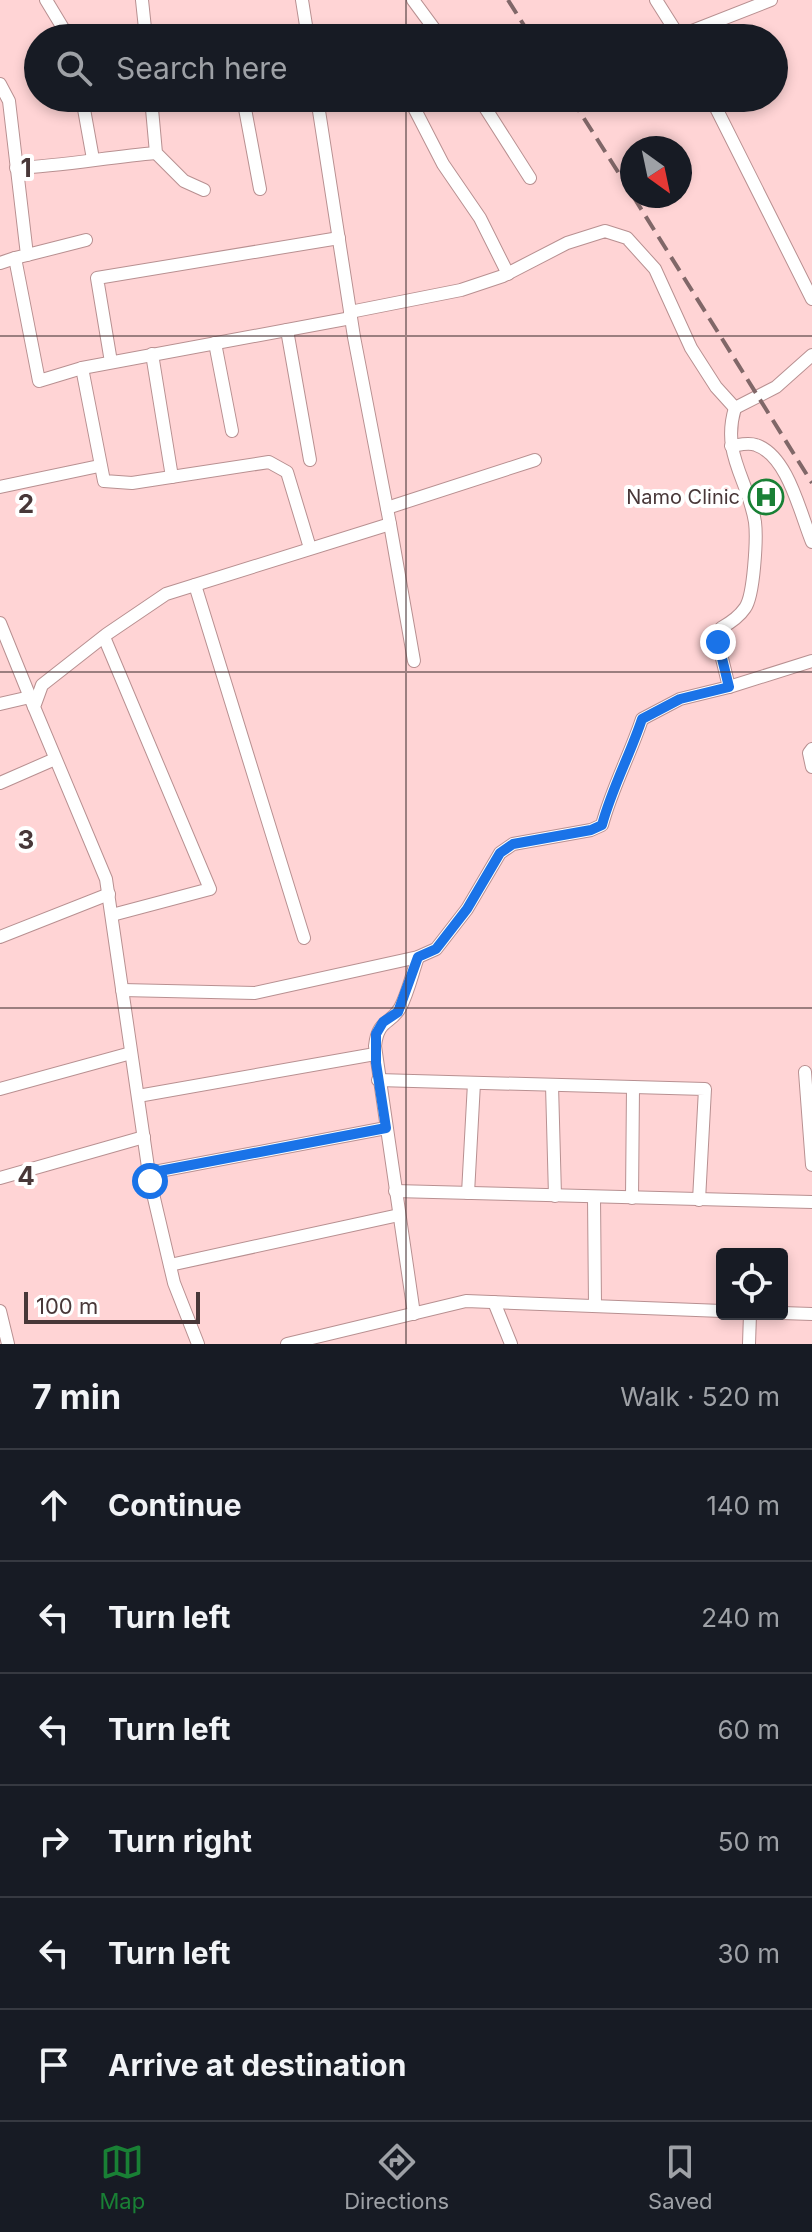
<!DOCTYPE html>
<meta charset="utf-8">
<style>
body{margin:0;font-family:Inter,sans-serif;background:#242831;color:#f1f3f6}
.controls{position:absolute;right:24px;bottom:24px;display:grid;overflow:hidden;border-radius:8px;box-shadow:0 4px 12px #0003}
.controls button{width:72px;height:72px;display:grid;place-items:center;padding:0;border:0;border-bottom:2px solid #363941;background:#171b24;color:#f1f3f6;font:40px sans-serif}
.compass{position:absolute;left:620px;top:136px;width:72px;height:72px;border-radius:50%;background:#171b24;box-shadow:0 4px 12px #0003;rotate:147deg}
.scale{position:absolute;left:24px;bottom:20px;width:176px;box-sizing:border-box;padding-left:8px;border:4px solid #483738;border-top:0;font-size:22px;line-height:28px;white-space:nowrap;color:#483738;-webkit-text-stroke:6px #fff;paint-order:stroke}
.stop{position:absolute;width:24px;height:24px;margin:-18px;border:6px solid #1a73e8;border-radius:50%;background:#fff}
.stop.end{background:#1a73e8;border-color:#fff;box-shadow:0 2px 8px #0008}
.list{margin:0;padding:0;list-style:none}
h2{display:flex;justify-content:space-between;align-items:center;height:104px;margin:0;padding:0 32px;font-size:34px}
h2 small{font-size:26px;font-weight:400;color:#9ea1a6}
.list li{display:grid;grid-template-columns:52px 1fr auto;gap:24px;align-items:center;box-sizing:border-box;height:112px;padding:0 32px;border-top:2px solid #363941}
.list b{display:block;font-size:30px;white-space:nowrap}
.list em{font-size:26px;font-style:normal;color:#9ea1a6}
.icon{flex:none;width:44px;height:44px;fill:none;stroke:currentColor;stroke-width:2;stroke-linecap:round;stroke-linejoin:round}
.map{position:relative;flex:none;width:812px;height:1344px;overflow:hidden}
.search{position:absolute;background:#171b24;box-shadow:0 4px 12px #0003;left:24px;right:24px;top:24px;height:88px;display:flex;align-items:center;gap:20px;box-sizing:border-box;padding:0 28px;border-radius:44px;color:#9ea1a6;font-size:30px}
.sheet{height:776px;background:#171b24}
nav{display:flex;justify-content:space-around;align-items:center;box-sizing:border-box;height:112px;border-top:2px solid #363941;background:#171b24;font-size:22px;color:#9ea1a6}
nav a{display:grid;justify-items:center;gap:4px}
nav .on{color:#198035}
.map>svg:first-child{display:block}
</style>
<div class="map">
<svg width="812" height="1344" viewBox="0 0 812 1344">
<rect width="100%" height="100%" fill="#ffd4d5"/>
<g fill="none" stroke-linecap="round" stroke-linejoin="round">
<g stroke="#b89091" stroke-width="14">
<g id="minor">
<path d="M46,0L69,38"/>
<path d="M142,0L146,38"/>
<path d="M302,0L308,38"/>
<path d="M413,0L441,38"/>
<path d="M656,0L680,38"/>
<path d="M679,36L771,0"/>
<path d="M363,38L379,32L382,38"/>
<path d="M0,84L9,101L27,255L15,258L39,381L82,368L351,318"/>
<path d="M82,98L93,159"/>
<path d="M151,98L156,153L184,181L204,190"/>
<path d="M243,98L260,189"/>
<path d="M409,98L443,164L480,218L508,274"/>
<path d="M479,98L530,178"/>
<path d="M711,98L812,299"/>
<path d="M16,168C62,166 109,157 156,153"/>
<path d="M27,255L86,240"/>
<path d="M0,263L15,258"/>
<path d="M350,312L461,290L503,276L567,243L605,231L627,238L655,269L691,348L716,387L735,408L776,387L812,355"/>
<path d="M287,330L310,460"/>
<path d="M215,343L232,431"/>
<path d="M152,354L172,477"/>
<path d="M111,362L97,278L339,238"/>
<path d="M82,368L104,481L132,483L269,462L287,472L310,548"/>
<path d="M731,446C739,445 748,442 756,445C788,456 800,513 812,542"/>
<path d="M0,487L99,466"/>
<path d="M387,508L535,460"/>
<path d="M390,524L414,661"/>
<path d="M195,585L304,938"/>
<path d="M0,623L34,707"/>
<path d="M104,637L210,889L112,915"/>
<path d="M729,687L812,661"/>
<path d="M0,704L30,697"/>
<path d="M812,749L809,753L812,767"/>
<path d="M0,783L55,759"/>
<path d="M0,937L109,894"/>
<path d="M122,990L255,993L418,957L436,949L467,909L500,853L513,844L591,830L602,825C612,788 630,755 642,719L680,699L729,687L718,642L721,628C730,623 739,617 745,608C754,596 757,538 755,522C748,479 721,454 735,408"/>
<path d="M805,1072L812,1165"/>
<path d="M378,1080L705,1089L699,1200"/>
<path d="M552,1085L555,1196"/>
<path d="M0,1089L131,1053"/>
<path d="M138,1096L375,1054"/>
<path d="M149,1173L386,1128"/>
<path d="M0,1178L144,1137"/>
<path d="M395,1191L812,1202"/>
<path d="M468,1193L474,1083"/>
<path d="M594,1197L595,1306"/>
<path d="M632,1198L633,1087"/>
<path d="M170,1265L399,1215"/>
<path d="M494,1302L511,1344"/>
<path d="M0,1311L8,1344"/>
<path d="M782,1313L812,1314"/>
<path d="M414,1314L375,1046C378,1019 390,1025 400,1008C408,993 412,974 418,957"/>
<path d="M198,1344L174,1283L150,1181L106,879L34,707L42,685L107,634L166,594L390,524L354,337L317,98"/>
<path d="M287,1344L466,1301L722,1311"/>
<path d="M749,1344L750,1314"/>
</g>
</g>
<use href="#minor" stroke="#fff" stroke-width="12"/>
<g stroke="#806768" stroke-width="4" stroke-dasharray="16 8" stroke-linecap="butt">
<path d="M508,0L532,38"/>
<path d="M571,98L632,194"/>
<path d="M633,196L812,483"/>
</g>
</g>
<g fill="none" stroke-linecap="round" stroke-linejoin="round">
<path stroke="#1a73e8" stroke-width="10" d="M150,1181L149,1173L386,1128L376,1063V1034L383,1022L398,1012L418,957L436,949L467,909L500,853L513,844L591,830L602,825C612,788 630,755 642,719L680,699L729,687L718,642"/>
</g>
<path fill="none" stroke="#483738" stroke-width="2" stroke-opacity="0.55" d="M406,0V38M406,98V1344M0,336H812M0,672H812M0,1008H812"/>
<defs>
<g id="hospital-ring" transform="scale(1.8)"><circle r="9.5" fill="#fff" stroke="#198035" stroke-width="1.5"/><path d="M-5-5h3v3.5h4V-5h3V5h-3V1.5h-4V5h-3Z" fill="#198035"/></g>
</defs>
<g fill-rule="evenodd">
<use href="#hospital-ring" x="766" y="497"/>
</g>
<g text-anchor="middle" stroke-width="8" stroke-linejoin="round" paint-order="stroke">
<g font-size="20" fill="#483738" stroke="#fff" text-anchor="end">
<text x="740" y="504">Namo Clinic</text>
</g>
</g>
<g font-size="26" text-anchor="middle" font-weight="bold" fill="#483738" stroke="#fff" stroke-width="8" stroke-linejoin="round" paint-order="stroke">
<text x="26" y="177">1</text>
<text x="26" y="513">2</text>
<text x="26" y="849">3</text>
<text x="26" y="1185">4</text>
</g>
</svg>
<div class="controls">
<button><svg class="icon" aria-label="locate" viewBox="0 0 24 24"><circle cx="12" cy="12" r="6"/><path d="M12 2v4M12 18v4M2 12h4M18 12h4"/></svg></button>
</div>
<svg class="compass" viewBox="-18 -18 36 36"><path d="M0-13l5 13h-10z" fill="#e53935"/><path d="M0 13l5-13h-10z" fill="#9ea1a6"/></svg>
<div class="scale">100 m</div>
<div class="stop" style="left:150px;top:1181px"></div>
<div class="stop end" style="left:718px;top:642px"></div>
<div class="search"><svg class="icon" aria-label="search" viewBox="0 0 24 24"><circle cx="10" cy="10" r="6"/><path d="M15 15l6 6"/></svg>Search here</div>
</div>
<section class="sheet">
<h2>7 min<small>Walk · 520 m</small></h2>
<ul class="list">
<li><svg class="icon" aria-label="ahead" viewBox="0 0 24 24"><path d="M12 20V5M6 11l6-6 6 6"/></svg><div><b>Continue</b></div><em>140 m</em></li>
<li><svg class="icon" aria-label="left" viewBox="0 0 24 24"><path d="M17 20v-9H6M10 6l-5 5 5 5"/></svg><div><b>Turn left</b></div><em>240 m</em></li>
<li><svg class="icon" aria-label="left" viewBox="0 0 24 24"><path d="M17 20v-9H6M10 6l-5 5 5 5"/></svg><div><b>Turn left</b></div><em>60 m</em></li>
<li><svg class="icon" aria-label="right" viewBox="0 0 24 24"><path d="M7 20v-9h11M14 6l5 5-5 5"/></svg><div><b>Turn right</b></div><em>50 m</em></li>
<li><svg class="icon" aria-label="left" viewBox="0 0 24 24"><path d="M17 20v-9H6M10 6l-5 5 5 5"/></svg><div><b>Turn left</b></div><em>30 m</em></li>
<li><svg class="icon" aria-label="arrive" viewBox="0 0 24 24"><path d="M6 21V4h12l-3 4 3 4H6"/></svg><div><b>Arrive at destination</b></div></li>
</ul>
</section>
<nav>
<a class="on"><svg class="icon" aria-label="map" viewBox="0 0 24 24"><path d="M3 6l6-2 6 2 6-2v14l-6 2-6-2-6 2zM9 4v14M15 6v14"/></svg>Map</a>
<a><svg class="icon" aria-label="directions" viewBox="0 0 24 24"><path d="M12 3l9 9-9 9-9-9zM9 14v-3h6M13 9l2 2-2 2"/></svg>Directions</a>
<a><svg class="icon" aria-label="saved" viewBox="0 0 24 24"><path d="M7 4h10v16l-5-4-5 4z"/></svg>Saved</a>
</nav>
